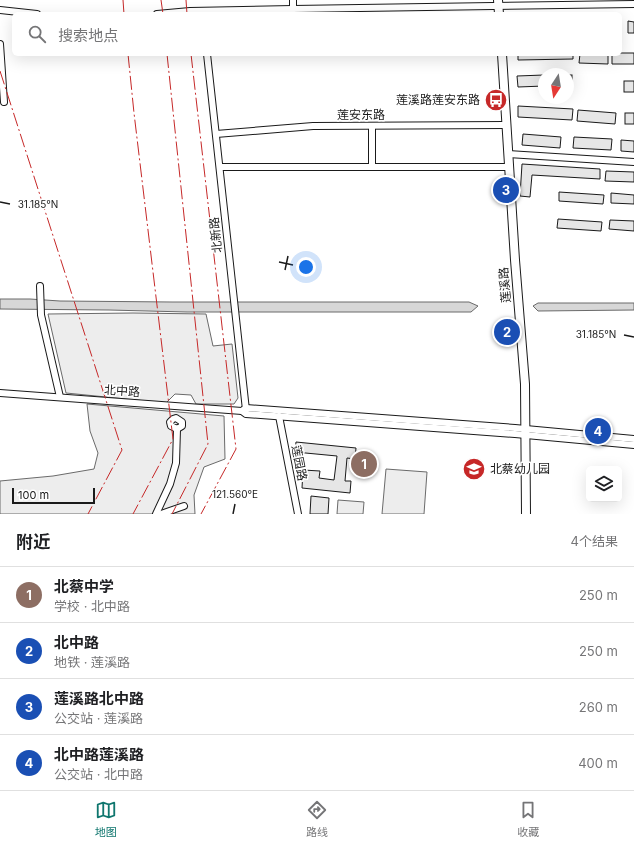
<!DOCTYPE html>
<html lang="zh">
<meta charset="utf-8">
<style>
body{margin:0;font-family:Inter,"Noto Sans SC",sans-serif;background:#f2f2f2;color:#202124}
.controls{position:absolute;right:12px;bottom:12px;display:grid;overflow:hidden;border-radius:6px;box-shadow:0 4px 16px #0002}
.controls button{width:36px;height:36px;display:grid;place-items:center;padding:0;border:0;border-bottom:1px solid #e0e0e0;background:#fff;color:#202124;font:20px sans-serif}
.compass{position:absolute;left:538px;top:68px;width:36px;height:36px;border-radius:50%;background:#fff;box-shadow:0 4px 16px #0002;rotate:192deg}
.scale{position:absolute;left:12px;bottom:10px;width:83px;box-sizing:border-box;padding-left:4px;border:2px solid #1a1a1a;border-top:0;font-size:11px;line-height:14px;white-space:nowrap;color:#1a1a1a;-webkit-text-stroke:3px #fff;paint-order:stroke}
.you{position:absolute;left:306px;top:267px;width:14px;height:14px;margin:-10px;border:3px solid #fff;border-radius:50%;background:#1a73e8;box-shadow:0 0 0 6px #1a73e833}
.badge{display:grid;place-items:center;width:26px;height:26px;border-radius:50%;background:#0f766e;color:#fff;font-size:13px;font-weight:700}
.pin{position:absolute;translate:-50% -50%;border:2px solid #fff;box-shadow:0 1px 4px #0006}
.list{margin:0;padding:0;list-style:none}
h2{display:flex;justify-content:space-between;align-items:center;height:52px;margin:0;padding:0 16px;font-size:17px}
h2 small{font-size:13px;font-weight:400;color:#757577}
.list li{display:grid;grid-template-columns:26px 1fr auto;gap:12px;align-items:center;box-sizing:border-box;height:56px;padding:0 16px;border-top:1px solid #e0e0e0}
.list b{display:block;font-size:15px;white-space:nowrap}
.list p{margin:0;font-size:13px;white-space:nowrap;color:#757577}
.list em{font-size:13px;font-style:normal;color:#757577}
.icon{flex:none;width:22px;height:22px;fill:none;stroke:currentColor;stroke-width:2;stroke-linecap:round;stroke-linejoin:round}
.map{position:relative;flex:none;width:634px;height:514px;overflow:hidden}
.search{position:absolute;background:#fff;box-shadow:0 4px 16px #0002;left:12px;right:12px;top:12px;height:44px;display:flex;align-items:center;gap:10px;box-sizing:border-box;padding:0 14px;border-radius:6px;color:#757577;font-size:15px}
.sheet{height:276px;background:#fff}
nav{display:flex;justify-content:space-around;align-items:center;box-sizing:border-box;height:56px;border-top:1px solid #e0e0e0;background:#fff;font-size:11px;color:#757577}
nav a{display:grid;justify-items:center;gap:2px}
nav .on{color:#0f766e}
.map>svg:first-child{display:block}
</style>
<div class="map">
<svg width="634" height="514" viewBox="0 0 634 514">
<rect width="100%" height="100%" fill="#fff"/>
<g fill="#ededed" stroke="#6a6a6a">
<path d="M133,313L206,314L213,346L232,344L238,398L234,404H196L191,395L175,394L166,403L66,393L48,314Z"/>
<path d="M87,404L224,416L225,459L204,467L194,495L195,514H0V481L53,476L94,469L98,453L90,431Z"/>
<path d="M386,469L427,472L424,514H382Z"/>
<path d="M338,500L364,502L363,514H337Z"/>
</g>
<g fill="#d7d7d7" stroke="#6a6a6a">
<path d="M0,299H30L60,301L172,302H469L478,306L471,312H187L109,310L0,309Z"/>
<path d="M538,303H634V310L538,311L533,306Z"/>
</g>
<g fill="#e6e6e6" stroke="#1a1a1a">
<path d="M628,21L634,22V33H628Z"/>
<path d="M620,53H634V64H612V54H620Z"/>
<path d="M518,54H573V59L518,60Z"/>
<path d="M580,54H608V64L579,63Z"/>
<path d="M544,75V86L518,87L517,76Z"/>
<rect x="568" y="75" width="4" height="11"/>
<rect x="624" y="81" width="10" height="11"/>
<path d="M518,106L573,109L572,120L518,117Z"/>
<path d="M578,110L616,113L615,124L577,121Z"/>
<rect x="625" y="113" width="9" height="11"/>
<path d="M523,134L561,137L560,148L522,145Z"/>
<path d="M574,137L612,139L611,150L573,148Z"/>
<path d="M621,140L634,141V152L621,151Z"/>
<path d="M522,164L600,169V179L532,175L530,197L520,196Z"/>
<path d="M606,171L634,172V182L605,181Z"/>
<path d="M559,192L604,195L603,204L559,201Z"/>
<path d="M611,193L634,195V204L611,203Z"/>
<path d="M558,219L602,222L601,231L557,228Z"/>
<path d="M610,220L634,221V231L609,229Z"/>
<path d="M296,442L356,448L355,459L347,458L345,481H351L350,493L302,488L303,470L320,471L319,478L334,480L337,456L295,452Z"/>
<path d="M311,496L329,498L328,514H310Z"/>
</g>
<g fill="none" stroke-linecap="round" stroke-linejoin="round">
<g stroke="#1a1a1a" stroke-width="8">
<g id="minor">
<path d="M293,0V9"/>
<path d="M0,10L37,14"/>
<path d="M157,14L190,11L293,9L634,4"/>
<path d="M0,44L4,102"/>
<path d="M207,54L246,410"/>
<path d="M372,126V167"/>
<path d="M216,134L313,126L506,125"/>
<path d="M508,154L634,162"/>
<path d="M220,167H509"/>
<path d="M40,286L41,315L60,397"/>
<path d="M0,393L242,411L246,408L515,428L634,439"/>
<path d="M242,411L246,414L515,434L634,445"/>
<path d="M279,416L298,514"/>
<path d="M176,418L182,422V426L177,429L171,426L170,422L173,419Z"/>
<path d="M156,514L170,484L176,463L177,429"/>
<path d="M161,514L184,506"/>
</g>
</g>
<g stroke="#1a1a1a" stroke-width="10">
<g id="major">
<path d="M498,0L499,14"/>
<path d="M502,54L515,260L525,384L526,514"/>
</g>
</g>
<use href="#minor" stroke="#fff" stroke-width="6"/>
<use href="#major" stroke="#fff" stroke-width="8"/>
<g stroke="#c62828" stroke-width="1" stroke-dasharray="14 3 2 3" stroke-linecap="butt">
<path d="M123,0L124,14"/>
<path d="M161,0L163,14"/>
<path d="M186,0L187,14"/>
<path d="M128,54L134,113L173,439L133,514"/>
<path d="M167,54L208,444L172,514"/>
<path d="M191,54L236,449L201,514"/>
<path d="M0,71L122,450L88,514"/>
</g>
</g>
<path fill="none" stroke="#1a1a1a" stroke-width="1.5" d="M0,202L10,204M279,262L293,265M285,270L288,256M624,335L634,337M233,514L235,504"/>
<defs>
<g id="bus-disc" transform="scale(1.15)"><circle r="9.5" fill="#c62828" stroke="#fff"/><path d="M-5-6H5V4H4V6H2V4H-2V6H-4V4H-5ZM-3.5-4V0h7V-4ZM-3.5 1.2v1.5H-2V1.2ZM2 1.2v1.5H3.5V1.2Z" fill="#fff"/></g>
<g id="school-disc" transform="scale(1.15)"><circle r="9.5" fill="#c62828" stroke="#fff"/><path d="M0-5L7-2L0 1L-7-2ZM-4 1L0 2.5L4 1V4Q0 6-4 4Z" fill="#fff"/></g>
</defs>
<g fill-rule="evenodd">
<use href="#bus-disc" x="496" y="100"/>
<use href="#school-disc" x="474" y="469"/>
</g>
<g text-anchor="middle" stroke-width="3" stroke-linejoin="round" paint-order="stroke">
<g font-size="12" fill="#1a1a1a" stroke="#fff" text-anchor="end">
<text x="480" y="104">莲溪路莲安东路</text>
<text x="490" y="473" text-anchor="start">北蔡幼儿园</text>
</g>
<g font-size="12" fill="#1a1a1a" stroke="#fff">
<text x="361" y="119">莲安东路</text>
<text transform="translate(216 235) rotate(-96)" y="4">北新路</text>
<text transform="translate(505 285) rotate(-95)" y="4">莲溪路</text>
<text transform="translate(122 391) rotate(4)" y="4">北中路</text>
<text transform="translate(299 463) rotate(79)" y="4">莲园路</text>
</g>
</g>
<g font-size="10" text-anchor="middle" fill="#1a1a1a" stroke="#fff" stroke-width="3" stroke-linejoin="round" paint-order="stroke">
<text x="38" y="208">31.185°N</text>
<text x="596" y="338">31.185°N</text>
<text x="235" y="498">121.560°E</text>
</g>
</svg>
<div class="controls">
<button><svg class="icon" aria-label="layers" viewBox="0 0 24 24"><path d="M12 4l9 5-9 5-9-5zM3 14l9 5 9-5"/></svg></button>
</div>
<svg class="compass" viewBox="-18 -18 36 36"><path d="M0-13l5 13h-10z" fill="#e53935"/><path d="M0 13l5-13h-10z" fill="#757577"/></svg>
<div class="scale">100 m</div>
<div class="you"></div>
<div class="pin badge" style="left:364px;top:464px;background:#8d6e63">1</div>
<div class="pin badge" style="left:507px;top:332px;background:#1a4fb4">2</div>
<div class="pin badge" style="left:506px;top:190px;background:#1a4fb4">3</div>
<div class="pin badge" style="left:598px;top:431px;background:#1a4fb4">4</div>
<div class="search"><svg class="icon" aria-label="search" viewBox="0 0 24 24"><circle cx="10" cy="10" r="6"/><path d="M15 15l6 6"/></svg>搜索地点</div>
</div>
<section class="sheet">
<h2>附近<small>4个结果</small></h2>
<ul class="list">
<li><span class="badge" style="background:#8d6e63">1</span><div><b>北蔡中学</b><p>学校 · 北中路</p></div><em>250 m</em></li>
<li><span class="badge" style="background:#1a4fb4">2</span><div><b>北中路</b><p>地铁 · 莲溪路</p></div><em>250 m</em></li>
<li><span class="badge" style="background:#1a4fb4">3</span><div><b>莲溪路北中路</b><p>公交站 · 莲溪路</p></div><em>260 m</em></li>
<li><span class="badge" style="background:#1a4fb4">4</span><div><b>北中路莲溪路</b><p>公交站 · 北中路</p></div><em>400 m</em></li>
</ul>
</section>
<nav>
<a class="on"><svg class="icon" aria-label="map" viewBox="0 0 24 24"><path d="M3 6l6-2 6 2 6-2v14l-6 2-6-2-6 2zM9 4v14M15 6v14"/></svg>地图</a>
<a><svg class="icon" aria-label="directions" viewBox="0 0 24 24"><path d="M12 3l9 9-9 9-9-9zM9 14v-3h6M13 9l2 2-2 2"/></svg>路线</a>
<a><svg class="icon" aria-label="saved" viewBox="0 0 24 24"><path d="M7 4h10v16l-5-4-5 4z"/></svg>收藏</a>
</nav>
